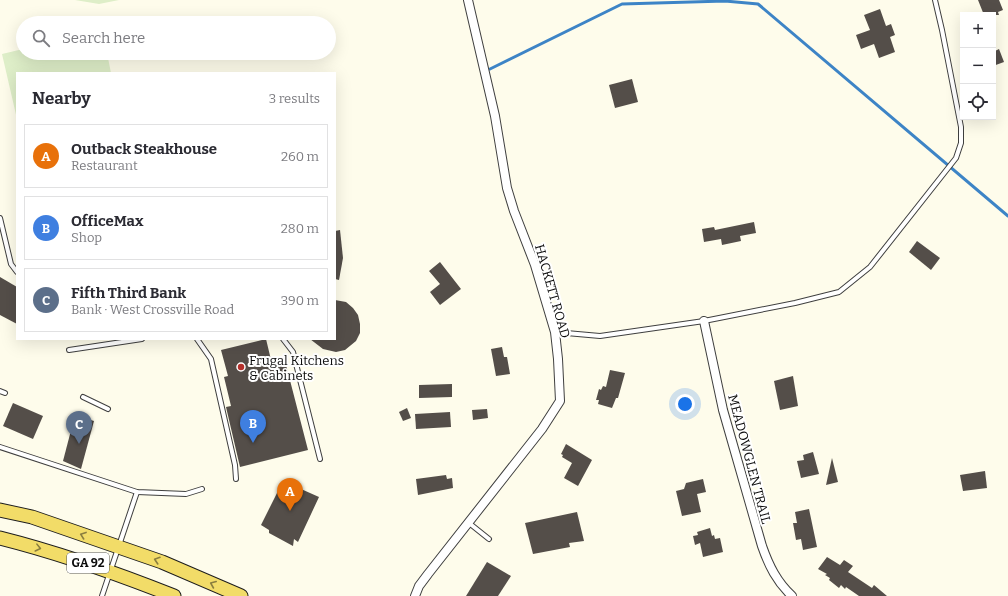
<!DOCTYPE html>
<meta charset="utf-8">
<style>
body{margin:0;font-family:Bitter,serif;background:#f2f2f3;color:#2b2b33}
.controls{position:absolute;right:12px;top:12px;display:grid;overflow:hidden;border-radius:0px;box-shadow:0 4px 16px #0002}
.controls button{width:36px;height:36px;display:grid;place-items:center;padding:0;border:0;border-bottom:1px solid #e1e1e2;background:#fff;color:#2b2b33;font:20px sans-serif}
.you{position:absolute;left:685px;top:404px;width:14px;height:14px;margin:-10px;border:3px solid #fff;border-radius:50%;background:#1a73e8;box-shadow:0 0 0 6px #1a73e833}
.badge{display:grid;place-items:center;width:26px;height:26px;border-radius:50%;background:#2563eb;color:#fff;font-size:13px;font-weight:700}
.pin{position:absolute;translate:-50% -33px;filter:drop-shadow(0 1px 2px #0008)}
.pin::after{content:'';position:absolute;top:21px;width:14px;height:12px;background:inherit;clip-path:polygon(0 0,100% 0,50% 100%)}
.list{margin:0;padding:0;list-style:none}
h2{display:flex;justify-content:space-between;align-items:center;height:52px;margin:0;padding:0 16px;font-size:17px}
h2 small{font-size:13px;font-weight:400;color:#7c7c81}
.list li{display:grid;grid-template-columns:26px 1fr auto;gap:12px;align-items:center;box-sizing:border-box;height:64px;margin:0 8px 8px;padding:0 8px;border:1px solid #e1e1e2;border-radius:0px}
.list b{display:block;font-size:15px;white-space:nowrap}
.list p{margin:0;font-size:13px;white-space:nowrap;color:#7c7c81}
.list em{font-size:13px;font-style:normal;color:#7c7c81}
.icon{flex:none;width:22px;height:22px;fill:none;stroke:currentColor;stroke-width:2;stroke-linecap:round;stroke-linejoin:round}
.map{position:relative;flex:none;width:1008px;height:596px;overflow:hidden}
.search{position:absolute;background:#fff;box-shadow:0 4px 16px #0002;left:16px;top:16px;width:320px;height:44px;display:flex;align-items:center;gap:10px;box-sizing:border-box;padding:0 14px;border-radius:22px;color:#7c7c81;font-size:15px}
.panel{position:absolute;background:#fff;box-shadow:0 4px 16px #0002;left:16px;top:72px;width:320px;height:268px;border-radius:0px}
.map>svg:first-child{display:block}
</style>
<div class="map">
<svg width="1008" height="596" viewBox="0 0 1008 596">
<rect width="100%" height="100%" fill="#fefceb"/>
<g fill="#deeec8">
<path d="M75,0H119L99,4Z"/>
<path d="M23,49V53H107L111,73H17V119L2,54Z"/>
</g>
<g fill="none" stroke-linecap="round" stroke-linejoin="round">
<path stroke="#3d84c6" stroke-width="3" d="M490,69L622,4L725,1L758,4L1008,216"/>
</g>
<g fill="#544e49">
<path d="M978,0H999L1003,10L998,12L999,15H984Z"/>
<path d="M880,9L886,26L891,24L895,35L890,37L895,52L879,58L874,44L861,49L856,35L870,30L864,15Z"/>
<path d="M999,49L1004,62L993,66V52Z"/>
<path d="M632,79L638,102L615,108L609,85Z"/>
<path d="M754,222L756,233L740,236L741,241L722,245L721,239L704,242L702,229L714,227L715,230Z"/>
<path d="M340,230L343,258L339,280L335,279V231Z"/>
<path d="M917,241L940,258L931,270L909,252Z"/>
<path d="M440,262L461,289L440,305L430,292L440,284L429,271Z"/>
<path d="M0,277L17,287V324L0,315Z"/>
<path d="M335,300L346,302L353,308L358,315L360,324V333L356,341L345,350L336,352L323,349L310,339H335Z"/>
<path d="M266,339L272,364L285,361L308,450L240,467L226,407L231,406L224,377L228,376L221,350Z"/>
<path d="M502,347L504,357H507L510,374L496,376L491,349Z"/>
<path d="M610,370L625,373L618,398H616L612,408L598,404L599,400H596L599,389L601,390L603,386L606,387Z"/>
<path d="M793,376L798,406L780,410L774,381Z"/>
<path d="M452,384V397L419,398V385Z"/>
<path d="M13,403L43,416L33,439L3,426Z"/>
<path d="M407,408L411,418L403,421L399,412Z"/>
<path d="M487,409L488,418L473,420L472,410Z"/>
<path d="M450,412L451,427L416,429L415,414Z"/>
<path d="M75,415L94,421L81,469L63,461Z"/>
<path d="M566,444L592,460L578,486L564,478L572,463L562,457L563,455L561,454Z"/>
<path d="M813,452L819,474L801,478L797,461L804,460L803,455Z"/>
<path d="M832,458L838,482L826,485Z"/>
<path d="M985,471L987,488L963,491L960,475Z"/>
<path d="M446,475L447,479L452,478L453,488L418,495L416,479Z"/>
<path d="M703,479L706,492L697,494L701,512L682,516L676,491L684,489L686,483Z"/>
<path d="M283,481L319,497L298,542L294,539L293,546L269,533V530L261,525Z"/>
<path d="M809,509L817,547L803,550L801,539L796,540L793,523H797L795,512Z"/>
<path d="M577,512L584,541L569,543L570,547L533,554L525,523Z"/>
<path d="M710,528L712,536L714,535L715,539L720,538L723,552L703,557L700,543L695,545L693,536L698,535L697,532Z"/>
<path d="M827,557L840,565L844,560L853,566L848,572L872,588L874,585L887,596H859L846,587L845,589L841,585L839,588L829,580L830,578L825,575L827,574L818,569Z"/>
<path d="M487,562L511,576L498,596H466Z"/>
</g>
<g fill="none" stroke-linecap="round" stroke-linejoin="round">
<g stroke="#3f3f3f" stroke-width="6">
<g id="lane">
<path d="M0,218L11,264L17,272"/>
<path d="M555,332L600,336L704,321L795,303L839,292L870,267L956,158L961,143V127L942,30L935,0"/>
<path d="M197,339L211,359L235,465L236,479"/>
<path d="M283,339L293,352L320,459"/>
<path d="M69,350L142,339"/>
<path d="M0,391L5,393"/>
<path d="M83,397L108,409"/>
<path d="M0,447L137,492L186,494L202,489"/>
<path d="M469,523L489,539"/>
<path d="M102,596L137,492"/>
</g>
</g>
<g stroke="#3f3f3f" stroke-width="10">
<g id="street">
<path d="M704,321L723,410L762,546C769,566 777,582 792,596"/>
<path d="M415,596L419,586L428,574L542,429L560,401L558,359L555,332L535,265L514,211L507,188L495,116L468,0"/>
</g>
</g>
<g stroke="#1d1d1d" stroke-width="15">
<g id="primary">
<path d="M0,510L32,517L162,562L241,596"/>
<path d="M0,538C60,553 116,573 174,596"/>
</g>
</g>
<use href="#lane" stroke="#fff" stroke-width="4"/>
<use href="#street" stroke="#fff" stroke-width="8"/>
<use href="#primary" stroke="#f2dc68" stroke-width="13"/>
</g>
<defs><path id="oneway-chevron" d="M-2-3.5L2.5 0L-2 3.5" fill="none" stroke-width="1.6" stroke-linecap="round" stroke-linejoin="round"/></defs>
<g stroke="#8a7e3f">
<use href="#oneway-chevron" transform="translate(83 535) rotate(-160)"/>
<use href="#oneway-chevron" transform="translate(38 548) rotate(14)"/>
<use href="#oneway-chevron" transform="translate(157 560) rotate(-162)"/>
<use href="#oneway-chevron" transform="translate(213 584) rotate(-157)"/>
</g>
<circle fill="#b4302b" stroke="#fff" stroke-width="1.5" cx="241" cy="367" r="4"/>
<g text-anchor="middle" stroke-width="4" stroke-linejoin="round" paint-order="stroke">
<rect fill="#fff" stroke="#555" stroke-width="1" x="67" y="553" width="42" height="20" rx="3"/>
<g font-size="12" font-weight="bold" fill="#0c0c0c">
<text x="88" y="567">GA 92</text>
</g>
<g font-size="13" fill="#0c0c0c" stroke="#fff">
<text transform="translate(553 291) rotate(74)" y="5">HACKETT ROAD</text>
<text transform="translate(750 459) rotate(75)" y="5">MEADOWGLEN TRAIL</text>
</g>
<g font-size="13" fill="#0c0c0c" stroke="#fff" text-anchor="start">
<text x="249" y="365">Frugal Kitchens<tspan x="249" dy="15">&amp; Cabinets</tspan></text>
</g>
</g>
</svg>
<div class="controls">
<button>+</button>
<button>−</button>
<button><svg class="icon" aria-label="locate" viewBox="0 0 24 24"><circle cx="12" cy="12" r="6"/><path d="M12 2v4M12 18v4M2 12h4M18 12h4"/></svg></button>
</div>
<div class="you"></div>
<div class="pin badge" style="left:290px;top:511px;background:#e8710a">A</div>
<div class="pin badge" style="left:253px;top:443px;background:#3f7fe0">B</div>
<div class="pin badge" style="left:79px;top:444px;background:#5c6f8a">C</div>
<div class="search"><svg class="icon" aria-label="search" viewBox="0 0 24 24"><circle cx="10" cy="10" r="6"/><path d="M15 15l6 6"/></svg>Search here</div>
<section class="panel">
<h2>Nearby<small>3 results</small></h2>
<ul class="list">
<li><span class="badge" style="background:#e8710a">A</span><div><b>Outback Steakhouse</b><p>Restaurant</p></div><em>260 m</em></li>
<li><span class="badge" style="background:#3f7fe0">B</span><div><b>OfficeMax</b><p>Shop</p></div><em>280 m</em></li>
<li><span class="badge" style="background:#5c6f8a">C</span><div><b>Fifth Third Bank</b><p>Bank · West Crossville Road</p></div><em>390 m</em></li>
</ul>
</section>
</div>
